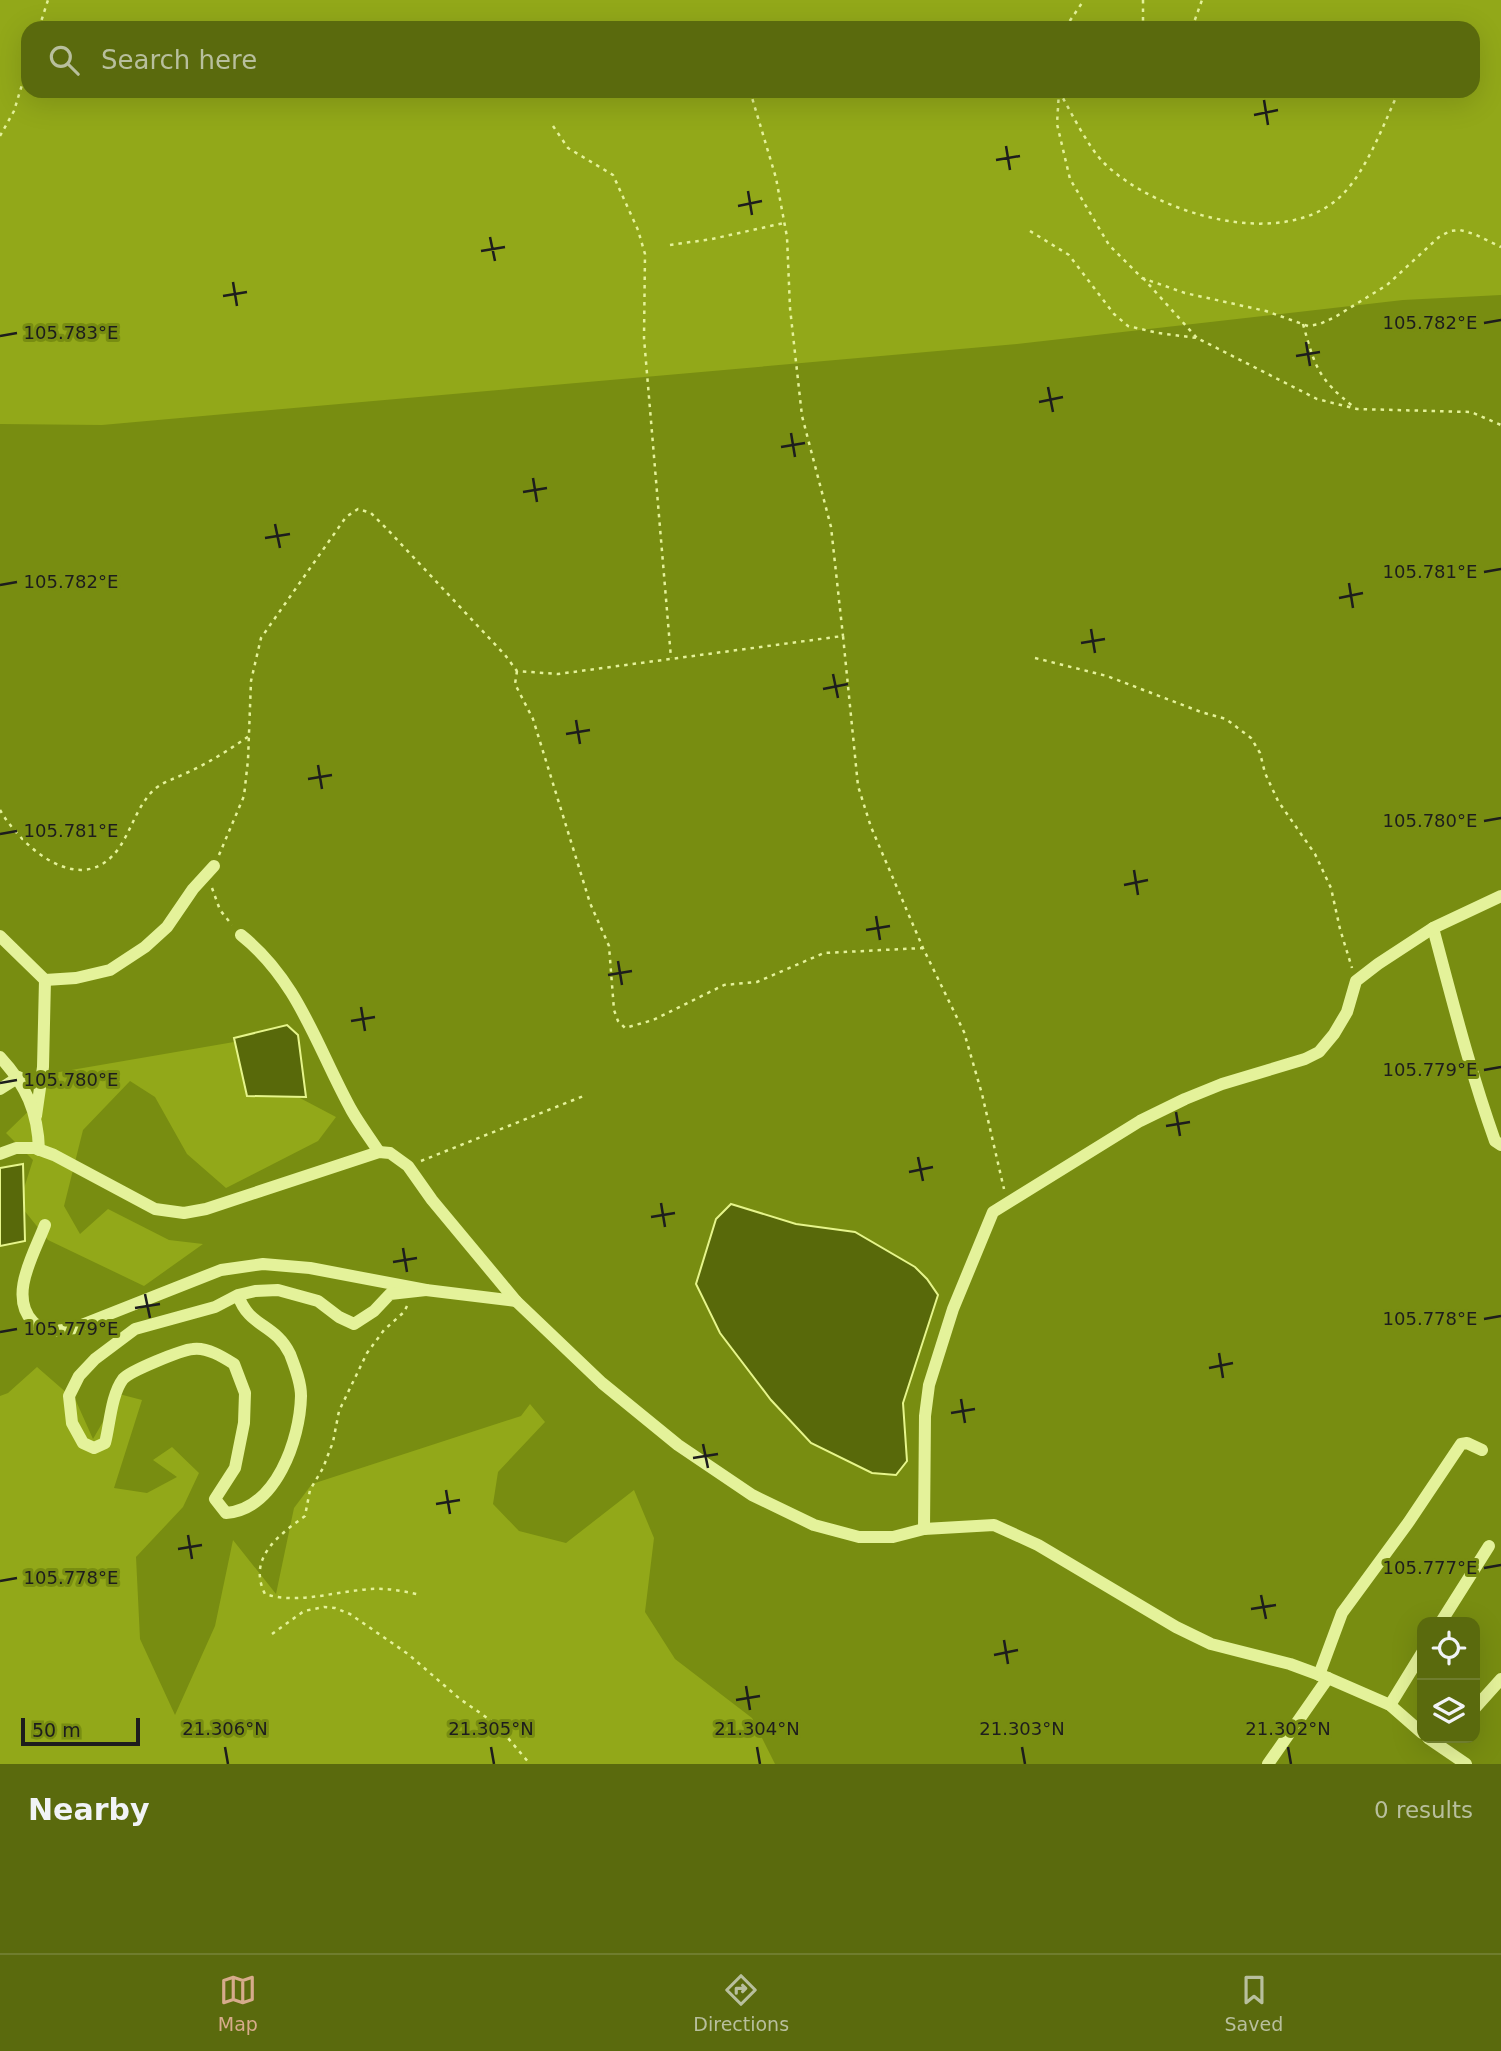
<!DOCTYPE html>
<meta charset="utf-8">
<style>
body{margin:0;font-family:"DejaVu Sans",sans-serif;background:#606f16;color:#f1f3f6}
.controls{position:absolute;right:21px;bottom:21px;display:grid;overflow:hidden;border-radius:14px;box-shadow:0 7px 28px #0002}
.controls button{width:63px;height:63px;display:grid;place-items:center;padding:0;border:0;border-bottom:2px solid #6f7d2e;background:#5a6a0d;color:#f1f3f6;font:35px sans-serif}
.scale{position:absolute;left:21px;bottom:18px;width:119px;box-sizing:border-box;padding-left:7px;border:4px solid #1d1d1d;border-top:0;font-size:19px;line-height:24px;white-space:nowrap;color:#1d1d1d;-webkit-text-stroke:5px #788d11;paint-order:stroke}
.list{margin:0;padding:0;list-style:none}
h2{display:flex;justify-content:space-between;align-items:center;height:91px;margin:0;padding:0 28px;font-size:30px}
h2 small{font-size:23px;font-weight:400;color:#b8bf9d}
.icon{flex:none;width:38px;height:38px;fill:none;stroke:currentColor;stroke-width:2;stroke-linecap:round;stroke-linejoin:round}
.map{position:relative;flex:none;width:1501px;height:1764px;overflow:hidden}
.search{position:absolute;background:#5a6a0d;box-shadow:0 7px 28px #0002;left:21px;right:21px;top:21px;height:77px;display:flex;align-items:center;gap:18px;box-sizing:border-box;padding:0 24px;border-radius:21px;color:#b8bf9d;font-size:26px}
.sheet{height:189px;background:#5a6a0d}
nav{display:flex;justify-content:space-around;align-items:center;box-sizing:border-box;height:98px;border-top:2px solid #6f7d2e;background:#5a6a0d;font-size:19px;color:#b8bf9d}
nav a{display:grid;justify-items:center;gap:4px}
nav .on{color:#d6ab8b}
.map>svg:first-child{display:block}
</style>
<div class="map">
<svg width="1501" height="1764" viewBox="0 0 1501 1764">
<rect width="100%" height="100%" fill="#788d11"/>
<g fill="#92a819" fill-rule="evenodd">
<path d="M0,0H1501V295L1403,300L1017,344L102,425L0,424ZM28,28H1473V91H28Z"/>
<path d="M234,1042L262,1078L336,1117L318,1141L226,1188L187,1154L155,1097L130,1081L83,1130L64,1206L80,1234L108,1209L169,1240L203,1244L144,1286L48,1240L19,1204L33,1160L6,1133L44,1096L19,1079Z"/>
<path d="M37,1367L76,1401L93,1439L119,1394L142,1400L114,1488L147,1493L177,1477L153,1460L172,1447L199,1473L183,1507L136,1557L140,1639L175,1715L215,1626L233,1540L276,1594L294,1508L312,1484L521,1416L530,1404L545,1422L498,1472L493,1504L519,1531L566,1543L634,1490L654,1538L645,1612L675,1659L752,1718L775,1764H0V1396L8,1393Z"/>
</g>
<g fill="#58690a" stroke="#e6f58b" stroke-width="2">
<path d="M287,1025L298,1035L306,1097L247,1096L234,1038Z"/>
<path d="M23,1164L25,1241L0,1246V1168Z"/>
<path d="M731,1204L796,1224L855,1232L915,1267L927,1279L938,1295L903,1403L907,1461L896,1475L872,1473L811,1443L771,1400L720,1333L696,1284L716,1219Z"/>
</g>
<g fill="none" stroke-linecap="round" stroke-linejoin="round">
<g stroke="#e4f29a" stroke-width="2.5" stroke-dasharray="3.5 5" stroke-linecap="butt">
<path d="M1143,0V28"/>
<path d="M732,25L733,28"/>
<path d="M39,28L48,0"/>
<path d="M1065,28L1084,0"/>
<path d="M1192,28L1202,0"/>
<path d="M750,91L776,178L787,237L790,308L802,416L831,527L843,636"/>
<path d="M1059,91L1057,124L1070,179L1109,245L1142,278L1185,293L1266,311L1308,326L1320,324L1335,317L1387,285L1439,237L1450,231L1460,230L1474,234L1501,247"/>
<path d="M1059,91C1071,112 1088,147 1104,163C1156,214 1285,253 1343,194C1368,168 1384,123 1399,91"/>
<path d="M553,126L568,148L613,175L638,230L645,254L644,338L671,658"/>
<path d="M0,136L14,111L28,65"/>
<path d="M1030,231L1069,255L1114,314L1128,326L1158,333L1197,338L1317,399L1357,409L1471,412L1501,425"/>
<path d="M670,245L712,239L784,223"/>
<path d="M1143,278L1197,338"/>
<path d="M1303,324C1315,367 1318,379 1354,407"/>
<path d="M1035,658L1107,676L1201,712L1226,719L1251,738L1260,753L1265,773L1278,801L1315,854L1331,888L1340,929L1352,968"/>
<path d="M517,671L515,684L533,719L590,903L609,946L614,1010L618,1021L625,1028L653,1020L724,985L757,982L824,953L923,948"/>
<path d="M0,810C22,848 82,900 119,848C132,829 138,803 156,788C165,781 174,779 184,774C207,764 229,750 249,736"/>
<path d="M219,855L244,796L248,760L251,681L261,638L346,517L358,509L371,513L387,529L505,655L517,671L558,674L843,636L858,786L871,827L923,948L964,1032L982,1094L1004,1189"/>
<path d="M212,888L220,910L232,925"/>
<path d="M421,1161L586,1095"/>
<path d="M407,1306L404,1312L384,1330L367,1353L339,1411L333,1442L323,1468L310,1490L305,1516C279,1535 247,1558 265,1594C296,1604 329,1593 361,1590C382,1587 400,1590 420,1595"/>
<path d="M272,1634L304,1611L324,1607L335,1608L350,1614L408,1654L460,1699L496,1724L530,1764"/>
</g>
<g stroke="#e4f29a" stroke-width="12">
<path d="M1433,928C1452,999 1470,1071 1495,1141L1501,1145"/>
<path d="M241,935C299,981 317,1048 352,1111C360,1125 370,1138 379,1152"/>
<path d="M0,936L45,980L43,1067L36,1116"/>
<path d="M45,980L76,978L110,970L145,947L167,927L193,889L214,866"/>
<path d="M0,1057C26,1085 38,1112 39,1150"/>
<path d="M0,1089L19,1077"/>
<path d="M0,1154L16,1148H35L54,1155L155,1209L184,1213L206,1209L379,1152L390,1153L408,1166L432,1200L516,1301L602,1383L678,1445L752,1495L814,1525L859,1537H893L924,1529L994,1525L1038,1545L1176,1627L1211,1644L1290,1664L1328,1678L1390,1705L1422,1733"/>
<path d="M45,1225C34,1254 8,1296 33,1322C45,1334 58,1331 74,1328L221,1270L263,1264L310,1268L426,1290L516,1301"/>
<path d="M238,1295C249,1328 275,1323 290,1354C295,1367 301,1382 301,1396C300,1440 276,1509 226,1513L215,1499L235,1468L244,1423L245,1393L234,1364C223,1357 207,1347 193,1349C181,1350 130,1371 123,1379C111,1395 110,1424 105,1443L94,1448L83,1443L72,1423L69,1396L79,1376L95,1359L135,1329L215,1307L238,1295L255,1291L278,1290L318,1301L339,1317L354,1324L374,1311L390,1294L426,1290"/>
<path d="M924,1529L925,1416L929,1385L953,1309L993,1212L1140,1121L1185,1099L1222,1084L1305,1059L1319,1052L1334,1034L1347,1012L1356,981L1378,964L1433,928L1501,896"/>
<path d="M1441,1622L1489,1546"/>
<path d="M1319,1675L1342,1613L1408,1523L1461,1444L1467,1443L1482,1450"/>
<path d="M1390,1705L1422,1653"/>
<path d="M1475,1708L1501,1679"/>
<path d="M1428,1738L1466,1764"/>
<path d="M1268,1764L1328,1678"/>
</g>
</g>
<path fill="none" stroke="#1d1d1d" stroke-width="2.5" d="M1264,100L1268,125M1254,115L1278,110M1006,146L1010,170M996,160L1020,156M748,191L752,215M738,206L762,201M490,237L495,261M481,251L505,247M233,282L237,306M223,296L247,292M1484,323L1501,320M0,336L17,333M1306,342L1310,366M1296,356L1320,352M1048,387L1053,412M1039,402L1063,397M791,433L795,457M781,447L805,443M533,478L537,502M523,492L547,488M275,524L280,548M265,538L290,534M1484,572L1501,569M1349,583L1353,608M0,585L17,582M1339,598L1363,593M1091,629L1095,653M1081,643L1105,639M833,674L838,698M823,689L848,684M576,720L580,744M566,734L590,730M318,765L322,789M308,779L332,775M1484,821L1501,818M0,834L17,831M1134,870L1138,895M1124,885L1148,880M876,916L880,940M866,930L890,926M618,961L622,985M608,975L632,971M361,1007L365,1031M351,1021L375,1017M1484,1070L1501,1067M0,1083L17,1080M1176,1112L1180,1136M1166,1126L1190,1122M918,1157L923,1181M909,1172L933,1167M661,1203L665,1227M651,1217L675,1213M403,1248L407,1272M393,1262L417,1258M145,1294L150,1318M135,1308L160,1304M1484,1319L1501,1316M0,1332L17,1329M1219,1353L1223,1378M1209,1368L1233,1363M961,1399L965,1423M951,1413L975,1409M703,1444L708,1468M693,1458L718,1454M446,1490L450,1514M436,1504L460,1500M188,1535L192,1559M178,1549L202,1545M1484,1568L1501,1565M0,1581L17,1578M1261,1595L1266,1619M1251,1609L1276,1605M1004,1640L1008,1664M994,1655L1018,1650M746,1686L750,1710M736,1700L760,1696M225,1747L228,1764M491,1747L494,1764M757,1747L760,1764M1022,1747L1025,1764M1288,1747L1291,1764"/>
<g font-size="18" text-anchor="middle" fill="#1d1d1d" stroke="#788d11" stroke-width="6" stroke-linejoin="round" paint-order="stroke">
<text x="1430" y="329">105.782°E</text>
<text x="71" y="339">105.783°E</text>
<text x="1430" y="578">105.781°E</text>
<text x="71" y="588">105.782°E</text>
<text x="1430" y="827">105.780°E</text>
<text x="71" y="837">105.781°E</text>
<text x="1430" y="1076">105.779°E</text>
<text x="71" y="1086">105.780°E</text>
<text x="1430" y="1325">105.778°E</text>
<text x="71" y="1335">105.779°E</text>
<text x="1430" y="1574">105.777°E</text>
<text x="71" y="1584">105.778°E</text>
<text x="225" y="1735">21.306°N</text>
<text x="491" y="1735">21.305°N</text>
<text x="757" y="1735">21.304°N</text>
<text x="1022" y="1735">21.303°N</text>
<text x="1288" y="1735">21.302°N</text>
</g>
</svg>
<div class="controls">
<button><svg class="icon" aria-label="locate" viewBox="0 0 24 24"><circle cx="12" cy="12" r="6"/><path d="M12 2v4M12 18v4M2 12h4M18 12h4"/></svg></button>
<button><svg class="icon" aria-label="layers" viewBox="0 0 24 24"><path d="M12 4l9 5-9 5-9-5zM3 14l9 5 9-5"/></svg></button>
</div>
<div class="scale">50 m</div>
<div class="search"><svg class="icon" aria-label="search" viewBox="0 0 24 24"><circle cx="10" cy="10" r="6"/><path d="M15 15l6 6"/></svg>Search here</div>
</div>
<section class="sheet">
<h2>Nearby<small>0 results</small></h2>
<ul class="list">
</ul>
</section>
<nav>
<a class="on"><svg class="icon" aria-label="map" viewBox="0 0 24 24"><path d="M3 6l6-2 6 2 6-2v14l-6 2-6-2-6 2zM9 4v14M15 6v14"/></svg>Map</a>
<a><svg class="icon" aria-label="directions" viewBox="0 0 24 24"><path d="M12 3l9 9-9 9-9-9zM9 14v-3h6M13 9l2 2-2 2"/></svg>Directions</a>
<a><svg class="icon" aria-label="saved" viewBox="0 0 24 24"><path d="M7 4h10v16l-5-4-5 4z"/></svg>Saved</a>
</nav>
